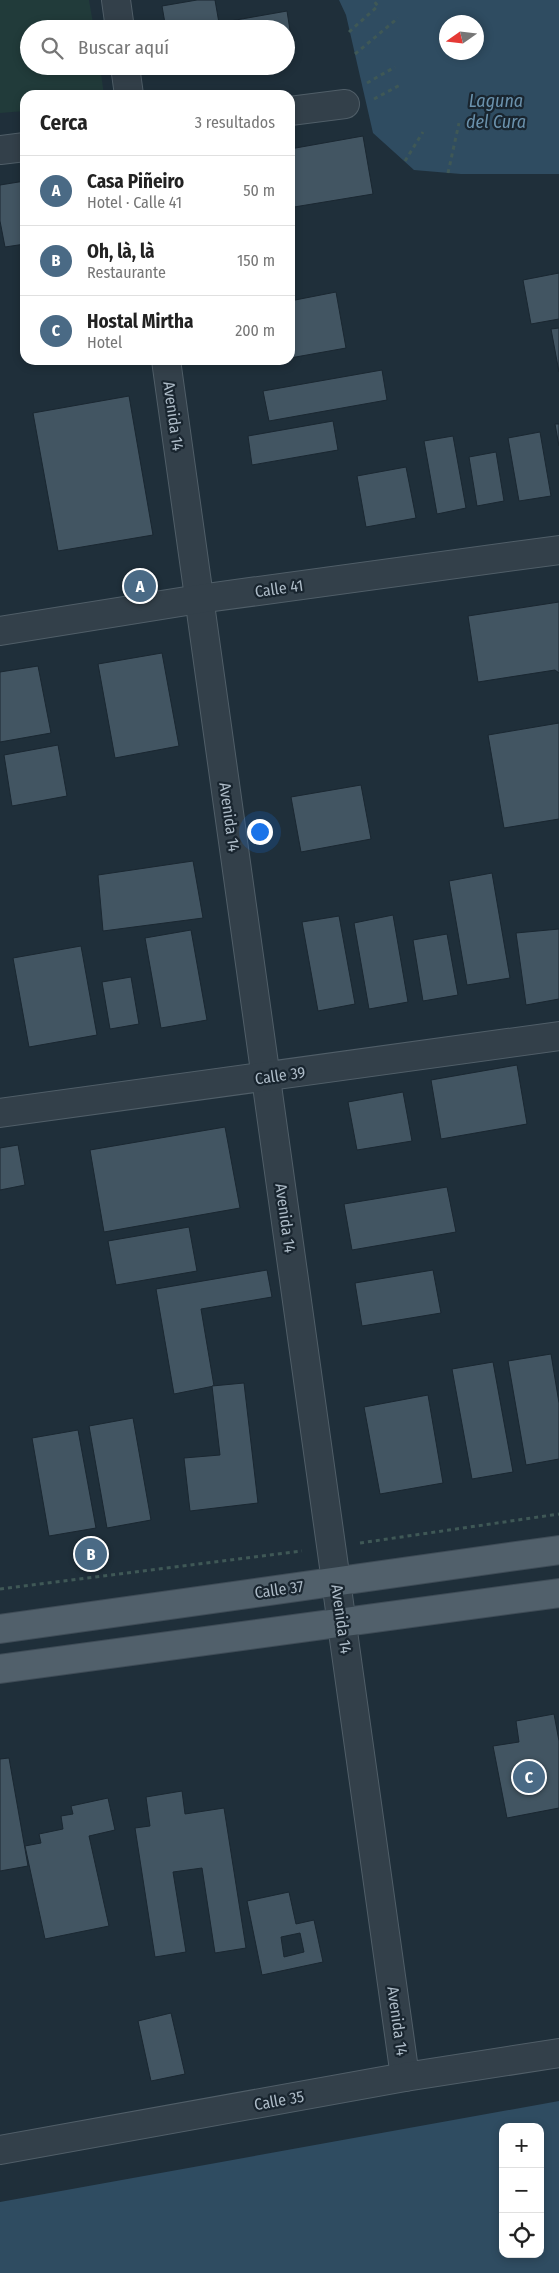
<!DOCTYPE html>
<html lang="es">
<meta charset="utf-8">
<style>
body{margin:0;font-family:"Fira Sans Condensed",sans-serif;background:#f2f2f2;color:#222}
.controls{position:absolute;right:15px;bottom:15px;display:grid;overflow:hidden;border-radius:10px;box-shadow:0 2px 8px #0003}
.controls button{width:45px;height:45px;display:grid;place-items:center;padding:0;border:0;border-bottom:1px solid #e0e0e0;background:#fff;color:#222;font:25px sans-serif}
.compass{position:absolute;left:439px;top:15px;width:45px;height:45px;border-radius:50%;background:#fff;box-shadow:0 2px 8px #0003;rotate:256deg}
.you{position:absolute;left:259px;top:831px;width:18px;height:18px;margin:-12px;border:4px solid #fff;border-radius:50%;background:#1a73e8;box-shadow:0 0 0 8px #1a73e833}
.badge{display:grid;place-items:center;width:32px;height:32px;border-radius:50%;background:#4a6a85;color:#fff;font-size:16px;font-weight:700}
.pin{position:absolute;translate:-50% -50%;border:2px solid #fff;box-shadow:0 1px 5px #0006}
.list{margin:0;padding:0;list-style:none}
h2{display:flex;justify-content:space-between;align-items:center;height:65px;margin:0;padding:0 20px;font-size:21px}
h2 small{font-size:16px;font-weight:400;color:#767676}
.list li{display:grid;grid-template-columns:32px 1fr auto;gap:15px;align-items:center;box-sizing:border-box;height:70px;padding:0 20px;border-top:1px solid #e0e0e0}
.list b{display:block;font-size:19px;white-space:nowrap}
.list p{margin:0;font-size:16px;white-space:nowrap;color:#767676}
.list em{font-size:16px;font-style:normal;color:#767676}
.icon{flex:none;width:28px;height:28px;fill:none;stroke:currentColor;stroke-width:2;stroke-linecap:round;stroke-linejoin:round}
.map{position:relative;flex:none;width:559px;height:2273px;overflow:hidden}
.search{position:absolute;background:#fff;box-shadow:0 2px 8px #0003;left:20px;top:20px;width:275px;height:55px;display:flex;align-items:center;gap:12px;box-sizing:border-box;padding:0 18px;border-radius:28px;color:#767676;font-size:19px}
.panel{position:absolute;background:#fff;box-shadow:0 2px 8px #0003;left:20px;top:90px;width:275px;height:275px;border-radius:15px}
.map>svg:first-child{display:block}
</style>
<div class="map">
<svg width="559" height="2273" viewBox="0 0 559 2273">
<rect width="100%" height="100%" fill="#1f2f3a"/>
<path fill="#213b3a" d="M0,0H89L94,29H29V66H100L104,95H25V111L0,113Z"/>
<g fill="#2f4c61" fill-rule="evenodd">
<path d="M339,0H559V174H461L414,170L373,133L346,15ZM446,22H476V52H446Z"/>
<path d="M559,2101V2273H0V2202ZM503,2127H540V2254H503Z"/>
</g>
<g fill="#425562" stroke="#1a2731" fill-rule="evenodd">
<path d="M197,0H215L219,23L287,11L293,50L286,51V29H166L162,6Z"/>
<path d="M173,66H197L173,70Z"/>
<path d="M363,136L373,194L294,207L290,184V149Z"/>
<path d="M25,181V244L5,247L0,221V185Z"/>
<path d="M559,273V319L531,324L523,280Z"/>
<path d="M336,292L346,348L290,358V301Z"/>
<path d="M559,328V372L551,329Z"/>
<path d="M382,370L387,400L269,421L263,391Z"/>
<path d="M129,396L153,535L58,551L33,413Z"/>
<path d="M333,421L338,450L252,465L248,436Z"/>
<path d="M555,424H559V446Z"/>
<path d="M540,432L551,496L519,501L508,438Z"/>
<path d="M453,436L466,508L437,514L424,441Z"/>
<path d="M496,452L504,501L477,506L469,457Z"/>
<path d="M406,467L416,518L366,527L357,476Z"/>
<path d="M559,602V673L555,670L478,682L468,616Z"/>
<path d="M162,653L179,746L115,758L98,664Z"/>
<path d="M38,666L51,733L0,742V672Z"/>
<path d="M559,723V819L504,828L488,735Z"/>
<path d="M58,745L67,796L12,806L4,755Z"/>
<path d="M361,785L371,839L301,852L291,797Z"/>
<path d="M193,861L203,918L103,931L98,875Z"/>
<path d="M492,873L510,978L467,985L449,881Z"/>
<path d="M393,915L408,1002L369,1009L354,923Z"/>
<path d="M339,916L355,1004L318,1011L302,922Z"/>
<path d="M559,929V999L526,1005L516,933Z"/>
<path d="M191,930L207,1020L161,1028L145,938Z"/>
<path d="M447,934L458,995L423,1001L413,940Z"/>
<path d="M81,946L97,1035L29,1047L13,958Z"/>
<path d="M131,977L139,1024L110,1029L102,982Z"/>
<path d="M517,1065L527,1124L441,1139L431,1080Z"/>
<path d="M403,1092L412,1141L357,1150L348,1102Z"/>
<path d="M225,1127L240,1208L104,1232L90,1150Z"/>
<path d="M18,1145L25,1185L0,1190V1148Z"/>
<path d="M447,1187L456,1232L352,1250L344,1204Z"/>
<path d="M189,1227L197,1271L116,1285L108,1241Z"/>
<path d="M267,1270L272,1297L201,1309L214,1386L174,1394L156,1289Z"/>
<path d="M433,1270L441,1313L362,1326L355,1283Z"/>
<path d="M551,1354L559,1403V1459L526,1465L508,1361Z"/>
<path d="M493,1362L513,1472L472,1479L452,1369Z"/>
<path d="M244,1383L258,1503L190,1511L184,1458L220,1455L212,1386Z"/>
<path d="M428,1395L443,1483L380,1494L364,1407Z"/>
<path d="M133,1418L151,1520L107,1528L89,1426Z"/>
<path d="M78,1430L96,1528L49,1536L32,1438Z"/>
<path d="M554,1714L559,1741V1808L507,1818L493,1746L519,1742L516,1721Z"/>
<path d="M9,1758L28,1866L0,1871V1759Z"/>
<path d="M182,1791L185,1814L224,1808L246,1948L215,1953L202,1868L173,1872L186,1952L155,1957L135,1828L150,1826L146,1797Z"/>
<path d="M108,1798L115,1830L89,1836L109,1926L45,1939L25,1846L41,1843L39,1834L63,1829L61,1816L73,1814L71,1806Z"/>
<path d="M289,1892L296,1924L314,1920L323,1962L262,1975L247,1901ZM300,1933L304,1952L284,1957L281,1937Z"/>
<path d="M171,2013L185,2074L151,2081L138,2021Z"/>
</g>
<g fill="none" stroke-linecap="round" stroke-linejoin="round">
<g stroke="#505e68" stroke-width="30">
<g id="minor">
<path d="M116,0L120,29"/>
<path d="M125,66L129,95"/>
<path d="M290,111L345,104"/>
<path d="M0,150L25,147"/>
<path d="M166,360L405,2077"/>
<path d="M0,631L199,599L559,550"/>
<path d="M0,1113L559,1036"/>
<path d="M0,2150L405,2077L559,2053"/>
</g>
</g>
<g stroke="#3f4c57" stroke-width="30">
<g id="major">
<path d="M0,1629L559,1550"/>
<path d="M0,1669L559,1593"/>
</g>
</g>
<g stroke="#3f5856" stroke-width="3" stroke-dasharray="4 4" stroke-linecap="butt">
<path d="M349,32L378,6L373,0"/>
<path d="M355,54L398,18"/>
<path d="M367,83L395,67"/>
<path d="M374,99L400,85"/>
<path d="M405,161L423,132"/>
<path d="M448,173L459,123"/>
<path d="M360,1543L559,1514"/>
<path d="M0,1589L302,1551"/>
</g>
<use href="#minor" stroke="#33404a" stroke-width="28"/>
<use href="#major" stroke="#51606b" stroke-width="28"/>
</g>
<g text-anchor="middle" stroke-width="4.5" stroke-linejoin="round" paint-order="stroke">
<g font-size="16" fill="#adbbc7" stroke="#19252f">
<text transform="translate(174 416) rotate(82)" y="6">Avenida 14</text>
<text transform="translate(279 588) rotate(-8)" y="6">Calle 41</text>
<text transform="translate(230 817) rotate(82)" y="6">Avenida 14</text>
<text transform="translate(280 1075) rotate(-8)" y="6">Calle 39</text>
<text transform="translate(286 1218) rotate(82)" y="6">Avenida 14</text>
<text transform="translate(279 1589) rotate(-8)" y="6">Calle 37</text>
<text transform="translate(342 1619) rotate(82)" y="6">Avenida 14</text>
<text transform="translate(398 2021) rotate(82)" y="6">Avenida 14</text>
<text transform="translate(279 2100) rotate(-10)" y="6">Calle 35</text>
</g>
<g font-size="18" font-style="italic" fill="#6b92ad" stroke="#19252f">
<text x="496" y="107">Laguna<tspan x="496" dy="21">del Cura</tspan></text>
</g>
</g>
</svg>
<div class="controls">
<button>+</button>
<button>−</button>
<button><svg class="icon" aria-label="locate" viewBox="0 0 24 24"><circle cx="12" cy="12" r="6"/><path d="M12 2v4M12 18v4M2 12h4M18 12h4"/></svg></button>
</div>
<svg class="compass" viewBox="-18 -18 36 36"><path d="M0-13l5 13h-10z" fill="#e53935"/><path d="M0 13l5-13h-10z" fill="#767676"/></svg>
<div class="you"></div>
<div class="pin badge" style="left:140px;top:586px">A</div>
<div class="pin badge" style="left:91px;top:1554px">B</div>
<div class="pin badge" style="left:529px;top:1777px">C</div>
<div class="search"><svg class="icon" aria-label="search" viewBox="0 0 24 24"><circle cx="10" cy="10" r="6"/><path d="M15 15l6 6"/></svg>Buscar aquí</div>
<section class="panel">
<h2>Cerca<small>3 resultados</small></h2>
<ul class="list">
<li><span class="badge">A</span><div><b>Casa Piñeiro</b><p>Hotel · Calle 41</p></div><em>50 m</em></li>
<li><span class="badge">B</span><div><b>Oh, là, là</b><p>Restaurante</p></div><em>150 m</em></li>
<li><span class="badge">C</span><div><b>Hostal Mirtha</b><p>Hotel</p></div><em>200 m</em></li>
</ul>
</section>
</div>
